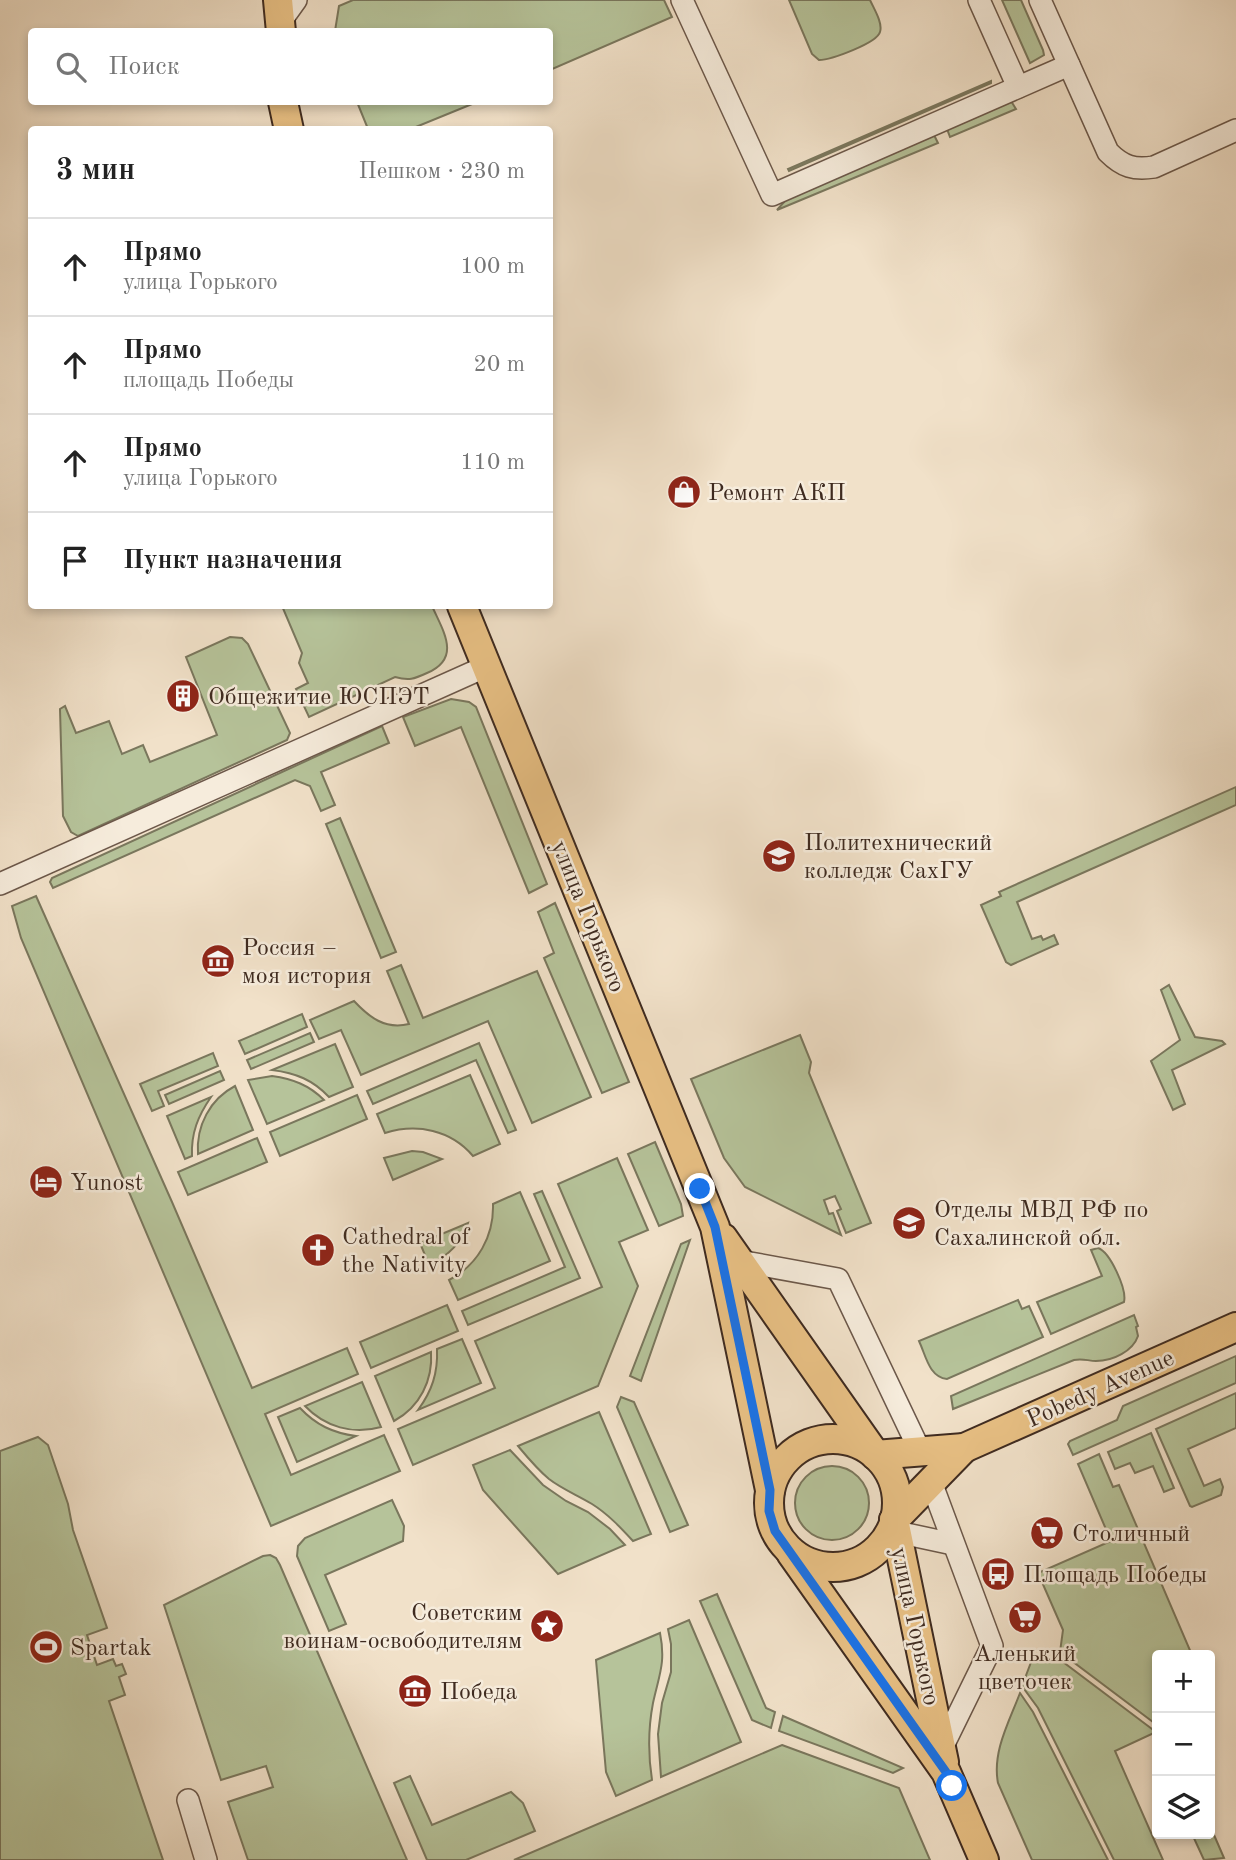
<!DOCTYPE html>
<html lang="ru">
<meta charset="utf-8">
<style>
body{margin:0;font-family:"Old Standard TT",serif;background:#f2f2f2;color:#222}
.controls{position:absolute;right:21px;bottom:21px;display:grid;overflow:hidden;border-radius:7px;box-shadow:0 4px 10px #0003}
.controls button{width:63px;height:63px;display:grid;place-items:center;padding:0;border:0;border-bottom:2px solid #e0e0e0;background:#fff;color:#222;font:35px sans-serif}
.stop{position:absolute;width:21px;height:21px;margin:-16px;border:5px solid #1a73e8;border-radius:50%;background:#fff}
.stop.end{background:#1a73e8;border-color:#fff;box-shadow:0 2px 7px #0008}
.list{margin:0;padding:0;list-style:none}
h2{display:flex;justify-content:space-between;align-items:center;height:91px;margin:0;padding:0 28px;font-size:30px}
h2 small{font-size:23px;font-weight:400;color:#767676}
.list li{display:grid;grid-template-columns:46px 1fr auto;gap:21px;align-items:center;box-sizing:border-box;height:98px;padding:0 28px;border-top:2px solid #e0e0e0}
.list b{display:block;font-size:26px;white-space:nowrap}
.list p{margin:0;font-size:23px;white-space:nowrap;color:#767676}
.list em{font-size:23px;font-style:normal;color:#767676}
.icon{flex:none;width:38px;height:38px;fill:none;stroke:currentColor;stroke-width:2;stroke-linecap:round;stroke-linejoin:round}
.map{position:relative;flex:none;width:1236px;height:1860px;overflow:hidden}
.search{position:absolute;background:#fff;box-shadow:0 4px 10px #0003;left:28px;top:28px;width:525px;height:77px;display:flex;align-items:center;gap:18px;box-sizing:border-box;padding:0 24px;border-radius:7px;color:#767676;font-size:26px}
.panel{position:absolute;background:#fff;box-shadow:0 4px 10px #0003;left:28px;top:126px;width:525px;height:483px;border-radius:7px}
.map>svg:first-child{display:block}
</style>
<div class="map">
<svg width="1236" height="1860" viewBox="0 0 1236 1860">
<rect width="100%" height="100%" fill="#f1e1c9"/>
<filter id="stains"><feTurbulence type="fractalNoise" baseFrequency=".00286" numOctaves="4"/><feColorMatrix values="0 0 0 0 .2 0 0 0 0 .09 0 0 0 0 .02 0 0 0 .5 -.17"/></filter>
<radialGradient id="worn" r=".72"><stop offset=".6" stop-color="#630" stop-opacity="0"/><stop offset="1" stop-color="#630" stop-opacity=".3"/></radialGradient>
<g fill="#b6c39a" stroke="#7a775d" stroke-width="2">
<path d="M353,0H664L672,17L550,70V32L335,31L339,6Z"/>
<path d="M789,0H870C874,9 883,23 880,32C877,43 831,60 819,60L812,54Z"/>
<path d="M1002,0H1021L1043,50L1044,55L1030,63Z"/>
<path d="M991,81V83L789,171L788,169Z"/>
<path d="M1011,101L1016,109L950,137L947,129Z"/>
<path d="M357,102H477L411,129H368Z"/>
<path d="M934,135L938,143L777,210L791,194Z"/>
<path d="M282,606H432C443,631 462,658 427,673C414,679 409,681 395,677L309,717L296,689L308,683L299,663L302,653Z"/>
<path d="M230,637L242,638L248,644L290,733L287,740L78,836L71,832L63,816L60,709L65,706L76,733L109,721L122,754L143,745L150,762L217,735L186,657Z"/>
<path d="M451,699L469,702L476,707L547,884L529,893L461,727L415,746L403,717Z"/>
<path d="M382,726L389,743L321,772L335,805L321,811L310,786L295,780L53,888L50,882L52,878Z"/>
<path d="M1236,787V805L1017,902L1032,939L1041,936L1043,940L1054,935L1058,944L1011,965L1006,962L981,905L1001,896L999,892Z"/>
<path d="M340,818L396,952L381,958L326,824Z"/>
<path d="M36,896L172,1202L252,1388L347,1348L358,1374L265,1414L291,1475L384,1435L400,1471L271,1526L21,938L12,906Z"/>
<path d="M555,903L629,1082L602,1093L544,958L554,953L538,912Z"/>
<path d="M401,965L423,1018L537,971L591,1097L532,1123L488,1021L361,1075L341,1030L319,1039L310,1020L354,1001C369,1017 385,1030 409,1024L387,971Z"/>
<path d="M1169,985L1195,1037L1222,1041L1225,1044L1172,1070L1185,1104L1173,1110L1151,1061L1180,1040L1161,990Z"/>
<path d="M302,1014L307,1027L245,1054L239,1041Z"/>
<path d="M310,1033L314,1042L251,1069L247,1060Z"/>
<path d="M800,1035L811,1062L809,1073L871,1223L846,1233L837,1211L841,1209L835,1196L824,1200L829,1214L833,1213L841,1235L745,1187L724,1158L691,1079Z"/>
<path d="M479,1043L516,1130L508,1133L476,1060L373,1104L367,1091Z"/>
<path d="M335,1044L353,1087L329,1097C313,1080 296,1073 272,1070Z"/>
<path d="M213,1053L218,1066L158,1091L164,1106L152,1111L140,1084Z"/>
<path d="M220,1071L224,1080L169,1104L165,1095Z"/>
<path d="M470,1075L500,1144L473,1156C451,1130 417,1123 385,1133L377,1114Z"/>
<path d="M272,1076C293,1079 309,1085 324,1100L267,1124L248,1080Z"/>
<path d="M235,1086L253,1130L198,1154C196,1126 210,1099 235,1086Z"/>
<path d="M357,1095L367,1119L280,1156L270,1132Z"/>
<path d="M211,1097C198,1116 191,1133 192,1156L185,1159L167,1116Z"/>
<path d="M257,1138L267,1162L188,1195L178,1172Z"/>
<path d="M655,1142L681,1204L683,1216L659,1226L628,1154Z"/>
<path d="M412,1151L423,1152L442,1159L393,1180L384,1158Z"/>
<path d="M617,1158L648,1230L619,1242L638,1286L598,1386L413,1465L398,1429L495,1388L475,1341L602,1287L558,1184Z"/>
<path d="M542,1191L580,1278L468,1325L462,1311L565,1267L534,1194Z"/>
<path d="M520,1192L550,1261L458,1300L449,1280C478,1265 494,1236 493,1204Z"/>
<path d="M468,1223C462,1243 448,1256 429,1265L420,1243Z"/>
<path d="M690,1240L641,1381L630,1376L681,1244Z"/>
<path d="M1098,1248C1110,1252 1127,1289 1124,1302L1051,1334L1037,1302L1102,1276L1091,1250Z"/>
<path d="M1018,1300L1022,1309L1029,1306L1043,1337L947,1379C929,1377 926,1356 919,1341Z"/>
<path d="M447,1305L458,1331L371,1368L360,1342Z"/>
<path d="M1134,1315L1138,1326L1136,1327L1138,1336C1133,1351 1113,1361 1096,1361C1088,1361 1083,1358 1074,1360L953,1409L951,1396Z"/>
<path d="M462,1339L481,1383L418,1410C432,1391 438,1373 437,1349Z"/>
<path d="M431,1352C433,1380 420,1407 394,1421L375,1376Z"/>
<path d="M1236,1356V1383L1073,1455L1068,1444L1070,1441L1117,1420L1123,1406Z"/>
<path d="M362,1382L381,1427C353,1435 325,1427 305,1406Z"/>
<path d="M1236,1393V1428L1188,1449L1204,1486L1220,1479L1223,1487L1221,1495L1192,1507L1190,1506L1156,1429Z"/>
<path d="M621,1397L634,1402L688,1525L670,1532L617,1407Z"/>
<path d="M300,1408C316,1425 333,1433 356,1436L297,1462L278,1417Z"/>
<path d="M599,1412L651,1534L633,1541C621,1528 608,1514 592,1504C577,1495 562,1489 549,1479C537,1469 528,1458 518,1446Z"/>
<path d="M1151,1433L1174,1488L1164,1492L1153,1466L1135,1473L1130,1463L1115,1469L1108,1452Z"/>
<path d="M38,1437L48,1445L68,1504L73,1530L107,1628L87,1635L97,1665L113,1659L116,1666L122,1664L126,1674L119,1677L125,1695L109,1701L163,1860H0V1451Z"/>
<path d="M510,1450L543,1485L566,1501L588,1512L610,1529L625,1545L558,1574L483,1490L473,1465Z"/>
<path d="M1099,1454L1113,1487L1119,1485L1192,1655H1157V1725L1060,1652L1063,1630L1038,1573L1111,1541L1078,1464Z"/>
<circle cx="832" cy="1503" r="37"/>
<path d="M392,1500L404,1526L403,1541L325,1575L346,1624L329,1631L297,1556L298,1546L305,1538Z"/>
<path d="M270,1555L276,1558L280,1565L407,1860H248L228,1802L273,1787L266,1766L221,1780L164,1605L263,1556Z"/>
<path d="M717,1594L766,1708L775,1712L771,1728L752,1720L700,1601Z"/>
<path d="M689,1620L741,1742L661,1777L658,1734L662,1703L671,1672V1644L668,1629Z"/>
<path d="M660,1633C666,1663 659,1675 653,1703C648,1729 648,1754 652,1780L616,1796L606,1772L596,1660Z"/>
<path d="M1033,1657L1059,1659L1156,1732L1115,1751L1163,1860H1114L1038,1708L1022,1686Z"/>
<path d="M1020,1693L1033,1712L1108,1860H1032L998,1783C992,1752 1009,1722 1020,1693Z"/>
<path d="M783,1716L903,1768L893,1773L779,1731Z"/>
<path d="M782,1745L899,1788L930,1860H514Z"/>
<path d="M410,1776L432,1825L511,1792L523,1803L535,1831L466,1860H427L394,1783Z"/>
<path d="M1211,1828L1224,1858L1204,1860L1193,1836L1210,1834Z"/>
</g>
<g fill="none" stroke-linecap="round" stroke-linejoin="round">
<g stroke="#6c584a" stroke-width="24">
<g id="minor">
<path d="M682,0L772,195L1069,65"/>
<path d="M979,0L1018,87"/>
<path d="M1040,0L1108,152C1123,167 1134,170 1154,167L1236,130"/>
<path d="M281,21L296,0"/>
<path d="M0,884L487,666"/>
<path d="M739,1261L838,1279L920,1451"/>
<path d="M931,1482L992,1646L941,1750"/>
<path d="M897,1532L953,1544"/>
<path d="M188,1800L206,1860"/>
</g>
</g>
<g stroke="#3f2b20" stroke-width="32">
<g id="major">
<path d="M278,0L281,32"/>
<path d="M283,102L289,130"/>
<path d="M462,606L715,1227L770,1490"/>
<path d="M723,1238L875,1454"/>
<circle cx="833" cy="1503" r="64"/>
<path d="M875,1455L964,1448L1236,1327"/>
<path d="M894,1520L944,1762"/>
<path d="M894,1520L964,1448"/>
<path d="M791,1553L946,1772L984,1860"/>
</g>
</g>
<use href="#minor" stroke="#f6ecdc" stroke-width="21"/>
<use href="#major" stroke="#e8c084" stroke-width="28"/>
</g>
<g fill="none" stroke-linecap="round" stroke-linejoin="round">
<path stroke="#1a73e8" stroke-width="9" d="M700,1189L715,1227L770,1490L769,1511L775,1531L946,1772L952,1786"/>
</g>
<defs>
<g id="shop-disc" transform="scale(1.75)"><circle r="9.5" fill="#8f2418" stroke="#f6ecdc"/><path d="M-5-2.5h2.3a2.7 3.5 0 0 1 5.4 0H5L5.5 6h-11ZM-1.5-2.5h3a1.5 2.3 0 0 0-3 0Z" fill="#fff"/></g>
<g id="building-disc" transform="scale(1.75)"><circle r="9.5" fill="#8f2418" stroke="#f6ecdc"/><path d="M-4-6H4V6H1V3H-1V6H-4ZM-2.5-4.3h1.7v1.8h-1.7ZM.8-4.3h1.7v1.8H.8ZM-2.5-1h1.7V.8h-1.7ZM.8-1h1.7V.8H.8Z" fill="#fff"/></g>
<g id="university-disc" transform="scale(1.75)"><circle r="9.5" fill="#8f2418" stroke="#f6ecdc"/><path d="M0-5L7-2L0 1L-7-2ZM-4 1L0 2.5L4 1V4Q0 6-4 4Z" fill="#fff"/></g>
<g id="museum-disc" transform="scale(1.75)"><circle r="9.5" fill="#8f2418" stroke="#f6ecdc"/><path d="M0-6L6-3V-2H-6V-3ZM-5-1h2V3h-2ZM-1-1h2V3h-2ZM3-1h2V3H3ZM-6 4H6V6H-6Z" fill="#fff"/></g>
<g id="hotel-disc" transform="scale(1.75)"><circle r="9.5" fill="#8f2418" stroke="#f6ecdc"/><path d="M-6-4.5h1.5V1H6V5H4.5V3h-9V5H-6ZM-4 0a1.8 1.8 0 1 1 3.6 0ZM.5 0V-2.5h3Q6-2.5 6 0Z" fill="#fff"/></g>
<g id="church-disc" transform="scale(1.75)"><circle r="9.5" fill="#8f2418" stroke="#f6ecdc"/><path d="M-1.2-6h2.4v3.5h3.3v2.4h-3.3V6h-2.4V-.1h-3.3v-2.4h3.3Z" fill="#fff"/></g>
<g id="supermarket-disc" transform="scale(1.75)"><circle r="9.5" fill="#8f2418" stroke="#f6ecdc"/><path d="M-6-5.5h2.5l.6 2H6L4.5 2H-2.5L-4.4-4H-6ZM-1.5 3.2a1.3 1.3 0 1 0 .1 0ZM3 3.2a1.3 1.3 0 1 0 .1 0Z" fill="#fff"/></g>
<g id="bus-disc" transform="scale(1.75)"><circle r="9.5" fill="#8f2418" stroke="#f6ecdc"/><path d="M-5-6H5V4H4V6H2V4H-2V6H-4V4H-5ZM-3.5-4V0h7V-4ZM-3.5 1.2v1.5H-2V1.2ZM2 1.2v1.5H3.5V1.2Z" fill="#fff"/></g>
<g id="sight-disc" transform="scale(1.75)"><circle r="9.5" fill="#8f2418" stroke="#f6ecdc"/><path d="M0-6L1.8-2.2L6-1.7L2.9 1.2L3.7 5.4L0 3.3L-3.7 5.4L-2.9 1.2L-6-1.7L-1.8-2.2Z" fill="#fff"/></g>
<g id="stadium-disc" transform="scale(1.75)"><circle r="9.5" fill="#8f2418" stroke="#f6ecdc"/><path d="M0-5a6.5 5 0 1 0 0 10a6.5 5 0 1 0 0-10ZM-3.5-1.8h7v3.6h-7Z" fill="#fff"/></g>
</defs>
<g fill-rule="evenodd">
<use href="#shop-disc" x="684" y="492"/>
<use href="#building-disc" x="183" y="696"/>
<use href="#university-disc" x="779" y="856"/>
<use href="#museum-disc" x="218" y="961"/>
<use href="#hotel-disc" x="46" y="1182"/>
<use href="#university-disc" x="909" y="1223"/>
<use href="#church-disc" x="318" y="1250"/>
<use href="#supermarket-disc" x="1047" y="1533"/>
<use href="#bus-disc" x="998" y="1574"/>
<use href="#supermarket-disc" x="1025" y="1617"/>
<use href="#sight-disc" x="547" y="1626"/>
<use href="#stadium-disc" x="46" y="1647"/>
<use href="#museum-disc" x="415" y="1691"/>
</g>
<g text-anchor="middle" stroke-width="5" stroke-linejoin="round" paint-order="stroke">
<g font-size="24" fill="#3f2b20" stroke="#f6ecdc" text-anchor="start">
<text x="708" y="500">Ремонт АКП</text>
<text x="208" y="704">Общежитие ЮСПЭТ</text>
<text x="804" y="850">Политехнический<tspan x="804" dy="28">колледж СахГУ</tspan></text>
<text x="242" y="955">Россия –<tspan x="242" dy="28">моя история</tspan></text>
<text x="70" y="1190">Yunost</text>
<text x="934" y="1217">Отделы МВД РФ по<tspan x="934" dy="28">Сахалинской обл.</tspan></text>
<text x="342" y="1244">Cathedral of<tspan x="342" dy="28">the Nativity</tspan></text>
<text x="1072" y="1541">Столичный</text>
<text x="1023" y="1582">Площадь Победы</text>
<text x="522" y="1620" text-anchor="end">Советским<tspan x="522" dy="28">воинам-освободителям</tspan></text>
<text x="70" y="1655">Spartak</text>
<text x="1025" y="1661" text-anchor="middle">Аленький<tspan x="1025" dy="28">цветочек</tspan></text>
<text x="440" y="1699">Победа</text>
</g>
<g font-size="24" fill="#3f2b20" stroke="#f6ecdc">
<text transform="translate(589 916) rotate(68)" y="8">улица Горького</text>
<text transform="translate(1100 1388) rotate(-24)" y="8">Pobedy Avenue</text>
<text transform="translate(916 1626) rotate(78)" y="8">улица Горького</text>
</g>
</g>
<rect width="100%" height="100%" filter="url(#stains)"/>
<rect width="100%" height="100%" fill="url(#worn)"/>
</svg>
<div class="controls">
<button>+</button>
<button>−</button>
<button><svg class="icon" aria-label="layers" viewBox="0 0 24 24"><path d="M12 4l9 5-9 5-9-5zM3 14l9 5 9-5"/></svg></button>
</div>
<div class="stop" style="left:952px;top:1786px"></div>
<div class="stop end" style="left:700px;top:1189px"></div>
<div class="search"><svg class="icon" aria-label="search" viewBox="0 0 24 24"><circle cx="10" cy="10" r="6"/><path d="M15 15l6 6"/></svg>Поиск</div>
<section class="panel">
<h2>3 мин<small>Пешком · 230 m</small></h2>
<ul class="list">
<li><svg class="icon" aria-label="ahead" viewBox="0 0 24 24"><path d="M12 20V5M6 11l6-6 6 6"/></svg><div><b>Прямо</b><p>улица Горького</p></div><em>100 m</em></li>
<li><svg class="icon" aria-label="ahead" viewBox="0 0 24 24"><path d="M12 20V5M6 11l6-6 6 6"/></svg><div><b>Прямо</b><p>площадь Победы</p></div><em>20 m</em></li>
<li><svg class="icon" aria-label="ahead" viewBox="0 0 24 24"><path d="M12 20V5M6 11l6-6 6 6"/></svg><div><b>Прямо</b><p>улица Горького</p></div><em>110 m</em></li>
<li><svg class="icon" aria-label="arrive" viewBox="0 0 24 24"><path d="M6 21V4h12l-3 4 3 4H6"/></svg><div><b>Пункт назначения</b></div></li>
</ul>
</section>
</div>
